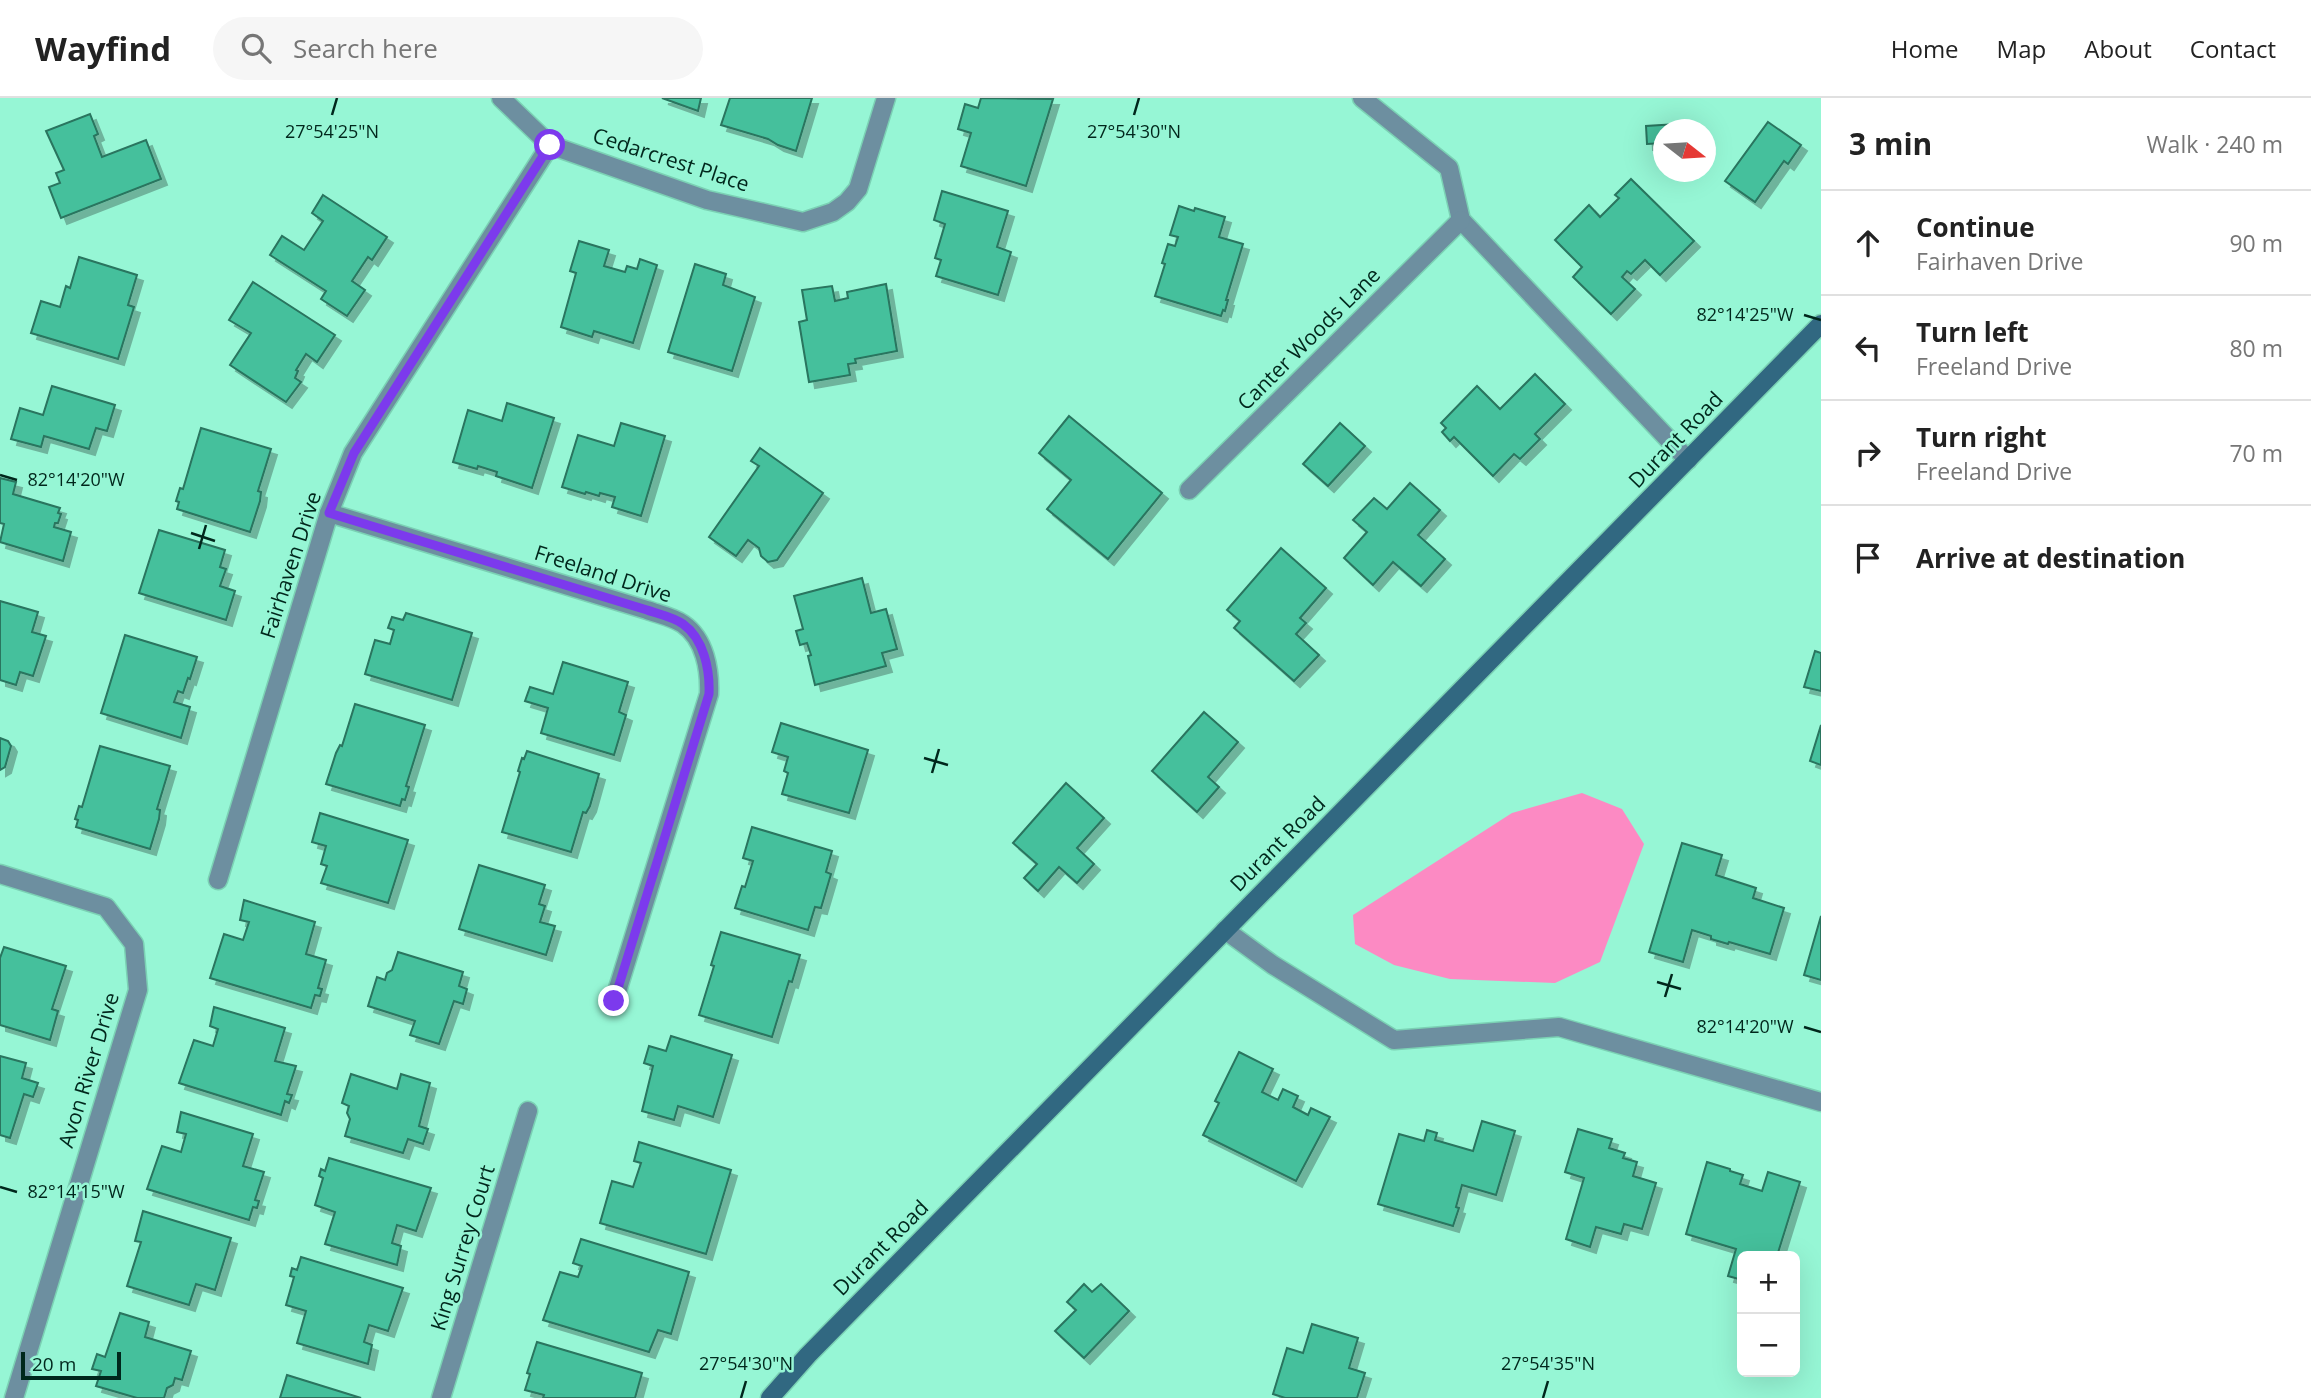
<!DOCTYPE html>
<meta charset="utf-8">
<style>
body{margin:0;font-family:"Open Sans",sans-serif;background:#f6f6f6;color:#222}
.controls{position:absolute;right:21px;bottom:21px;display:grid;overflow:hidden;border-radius:10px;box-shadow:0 7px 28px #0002}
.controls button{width:63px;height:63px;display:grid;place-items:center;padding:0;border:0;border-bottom:2px solid #e0e0e0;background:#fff;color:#222;font:35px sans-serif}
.compass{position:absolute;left:1653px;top:21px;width:63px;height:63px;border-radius:50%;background:#fff;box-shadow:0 7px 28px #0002;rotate:107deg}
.scale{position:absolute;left:21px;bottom:18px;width:100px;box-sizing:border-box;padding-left:7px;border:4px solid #00271c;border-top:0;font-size:19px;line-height:24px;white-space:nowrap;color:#00271c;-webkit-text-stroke:5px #96f6d5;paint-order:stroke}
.stop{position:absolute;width:21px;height:21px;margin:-16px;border:5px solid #7c3aed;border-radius:50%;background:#fff}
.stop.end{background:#7c3aed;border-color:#fff;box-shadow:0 2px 7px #0008}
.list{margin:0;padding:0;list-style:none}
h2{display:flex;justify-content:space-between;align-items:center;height:91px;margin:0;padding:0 28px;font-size:30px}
h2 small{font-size:23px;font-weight:400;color:#767676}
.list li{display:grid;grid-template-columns:46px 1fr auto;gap:21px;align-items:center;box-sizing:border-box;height:105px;padding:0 28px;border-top:2px solid #e0e0e0}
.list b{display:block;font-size:26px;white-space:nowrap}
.list p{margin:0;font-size:23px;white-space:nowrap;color:#767676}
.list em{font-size:23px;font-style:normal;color:#767676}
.icon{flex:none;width:38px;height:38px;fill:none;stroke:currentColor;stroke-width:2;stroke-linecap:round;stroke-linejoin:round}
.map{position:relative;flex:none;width:1821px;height:1300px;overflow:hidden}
header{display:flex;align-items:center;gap:42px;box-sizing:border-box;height:98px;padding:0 35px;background:#fff;border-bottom:2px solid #e0e0e0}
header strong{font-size:33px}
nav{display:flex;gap:38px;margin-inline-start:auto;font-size:24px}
.search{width:490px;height:63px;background:#f6f6f6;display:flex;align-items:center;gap:18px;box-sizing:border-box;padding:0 24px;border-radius:38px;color:#767676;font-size:26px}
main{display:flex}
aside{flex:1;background:#fff}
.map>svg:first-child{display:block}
</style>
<header>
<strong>Wayfind</strong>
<div class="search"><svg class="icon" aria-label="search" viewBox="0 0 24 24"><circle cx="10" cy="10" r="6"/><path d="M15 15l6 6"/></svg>Search here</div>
<nav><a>Home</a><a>Map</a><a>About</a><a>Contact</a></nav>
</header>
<main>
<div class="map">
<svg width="1821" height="1300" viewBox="0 0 1821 1300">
<defs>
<filter id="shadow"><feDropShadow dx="6" dy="6" stdDeviation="0" flood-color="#0004"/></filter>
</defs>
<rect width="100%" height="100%" fill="#96f6d5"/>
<path fill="#fc8ac3" d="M1582,695L1622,711L1644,746L1600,864L1555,885L1450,881L1394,867L1355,846L1353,817L1512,715Z"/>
<g fill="#44c09c" stroke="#29745e" stroke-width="2" filter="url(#shadow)">
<path d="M662,0H701L698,13Z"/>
<path d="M730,0H812L796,53L778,47L768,41L721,27Z"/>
<path d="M981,0L1053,1L1026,88L961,68L971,35L958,31L965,6L978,10Z"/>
<path d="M90,16L98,36L94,38L102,59L146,42L161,81L61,120L49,89L60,85L56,75L64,72L46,33Z"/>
<path d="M1768,24L1801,47L1788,66L1784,63L1755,104L1725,83Z"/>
<path d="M1677,26V32H1664V45L1647,46L1646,28Z"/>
<path d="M1631,81L1694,143L1660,177L1645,162L1631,176L1627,173L1622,179L1635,191L1611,216L1573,179L1582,169L1555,142L1589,107L1600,119L1619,100L1615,97Z"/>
<path d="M942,93L1008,113L997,149L1011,154L998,197L936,178L941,162L935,160L945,126L934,122Z"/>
<path d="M323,97L387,139L372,162L368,159L352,183L365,192L347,218L321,201L326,193L270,157L282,138L304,152L323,123L312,115Z"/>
<path d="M1179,108L1194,113L1195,110L1225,119L1219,139L1243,146L1226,202H1228L1225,213L1223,212L1221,218L1155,198L1165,166L1162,165L1168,146L1175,148L1178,139L1170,137Z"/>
<path d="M579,143L609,152L604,168L625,174L627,168L637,171L640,161L657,167L633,245L594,233L592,239L561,229L576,175L570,173Z"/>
<path d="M79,159L137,177L128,207L134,209L118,261L31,235L41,203L60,209L66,188L70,190Z"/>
<path d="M695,166L726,176L723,187L755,199L732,273L668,254Z"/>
<path d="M253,184L335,237L317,264L306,256L296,272L298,273L295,280L301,284L286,304L230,267L251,235L229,222Z"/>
<path d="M886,186L897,253L855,261L856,265L848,266L850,277L809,284L799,224L807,222L802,192L832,188L835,203L848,200L847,194Z"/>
<path d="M1535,276L1565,306L1535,336L1540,341L1520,361L1514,356L1493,378L1454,339L1450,343L1442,334L1446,330L1441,325L1477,288L1500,311Z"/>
<path d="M52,288L115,307L107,333L96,330L89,351L44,338L41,349L11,341L20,310L43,317Z"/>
<path d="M507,305L554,320L532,390L496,378L497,374L478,368L477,371L453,364L468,312L502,323Z"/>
<path d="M1069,318L1162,395L1108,461L1047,411L1071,382L1039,355Z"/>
<path d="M621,325L665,338L641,418L612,409L615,399L600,395L599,398L586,394L585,396L562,389L578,337L614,348Z"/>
<path d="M1340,325L1365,348L1328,388L1303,366Z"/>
<path d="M201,330L271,351L258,393L261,394L260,403L250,434L177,411L179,404L176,403L180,390L183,391Z"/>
<path d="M760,350L823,395L777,462L768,464L761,458L759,450L748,442L736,458L709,439L759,368L751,363Z"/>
<path d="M0,380L16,384L13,396L60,410L58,415L61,416L58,425H55L54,429L71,434L63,463L0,444L4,426L0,425Z"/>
<path d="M1410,385L1440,412L1418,437L1445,461L1421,488L1393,464L1373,487L1344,460L1367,434L1353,422L1374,400L1387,411Z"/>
<path d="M159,432L225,452L220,469L226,471L220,488L235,493L226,522L139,495Z"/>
<path d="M1281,450L1326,490L1300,520L1306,525L1296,536L1319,557L1294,583L1234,530L1240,523L1227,512Z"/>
<path d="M862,480L871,515L886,511L897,551L882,555L886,568L815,587L808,558L811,557L807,545L800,547L796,533L803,531L794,498Z"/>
<path d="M0,503L38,514L32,534L46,538L33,578L20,574L16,587L0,582Z"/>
<path d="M406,515L472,535L452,602L365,576L375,542L390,546L394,532L388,530L392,519L403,522Z"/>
<path d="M125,537L197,559L190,581L188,580L183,595L178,593L174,604L190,609L181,640L101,615Z"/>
<path d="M1815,553L1821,555V593L1804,589Z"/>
<path d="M563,564L628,584L619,614L626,617L614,657L541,635L548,610L525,603L530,589L553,596Z"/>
<path d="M355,606L425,627L406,688L409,689L405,702L402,701L400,708L326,686L336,655L340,647L342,648Z"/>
<path d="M1204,614L1238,644L1208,679L1219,689L1197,714L1152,673Z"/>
<path d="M781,625L868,652L849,715L782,696L788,675L784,673L788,659L772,654Z"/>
<path d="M1821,627V667L1810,663Z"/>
<path d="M0,640L8,643L11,648L5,669L0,672Z"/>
<path d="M100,648L170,668L157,711L160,712L159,721L150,751L76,729L78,722L75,721L79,708L82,709Z"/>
<path d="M527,653L599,676L590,708L586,715L583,714L571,754L502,734L520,674L518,673L522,660L524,661Z"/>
<path d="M1066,685L1104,720L1077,750L1094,766L1077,785L1059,769L1038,793L1024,780L1037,766L1013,745Z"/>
<path d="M320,715L408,742L388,805L321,785L327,768L321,766L326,748L312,744Z"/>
<path d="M752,729L832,753L826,774L831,776L821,810L815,809L808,832L735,810L742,788L745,789L753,763L743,760Z"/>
<path d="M1682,745L1722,757L1716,777L1756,790L1753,800L1784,810L1770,856L1729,844L1728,846L1711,841V838L1692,832L1683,864L1649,854Z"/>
<path d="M479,767L545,787L539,806L545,808L540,824L555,828L546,857L459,831Z"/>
<path d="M244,802L315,824L306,856L326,862L318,890L322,891L320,898L315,897L311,910L210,880L224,836L243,842L249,824L240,822Z"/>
<path d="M1821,818V882L1804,877Z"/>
<path d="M721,834L800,857L792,884L789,883L772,939L699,917L714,868L711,867Z"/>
<path d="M4,849L66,868L52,911L58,913L50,942L0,927V860Z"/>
<path d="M398,854L463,874L459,888L467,891L463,906L454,903L439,946L410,937L415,923L368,908L377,879L385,882L387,875L392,872Z"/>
<path d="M214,909L285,930L275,963L296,968L287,996L292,997L289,1005L285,1003L281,1017L179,985L194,942L213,948L218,931L210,928Z"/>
<path d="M671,938L732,957L713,1019L678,1008L674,1022L642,1013L653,968L644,965L649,948L666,953Z"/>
<path d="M1239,954L1273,971L1262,994L1278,1002L1283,991L1298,998L1293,1009L1308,1017L1311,1010L1330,1019L1296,1083L1203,1037L1219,1005L1215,1003Z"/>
<path d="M0,958L26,965L22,980L38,985L33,999L24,996L10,1040L0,1037Z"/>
<path d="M351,976L397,991L401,976L430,985L419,1028L428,1031L423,1046L408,1041L403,1055L345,1038L350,1021L347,1015L349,1008L342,1005Z"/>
<path d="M181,1014L253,1036L243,1068L264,1074L255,1102L259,1103L257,1110L253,1109L249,1122L147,1091L162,1048L181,1054L186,1036L177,1034Z"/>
<path d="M1482,1023L1515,1033L1496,1097L1462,1087L1456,1109L1459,1110L1453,1128L1378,1106L1399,1036L1424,1043L1427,1032L1437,1035L1435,1042L1473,1053Z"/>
<path d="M1578,1031L1612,1041L1609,1050L1625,1055L1623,1060L1637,1064L1633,1078L1656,1085L1642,1131L1624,1126L1621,1136L1596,1129L1590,1149L1566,1141L1584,1080L1565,1074Z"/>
<path d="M639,1044L731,1072L706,1156L600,1125L612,1083L633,1089L641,1065L634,1063Z"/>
<path d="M329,1060L431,1090L416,1133L397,1127L392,1145L401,1148L397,1167L325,1146L335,1114L315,1107L323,1080L319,1078L321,1071L325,1073Z"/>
<path d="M1707,1064L1730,1071V1073L1743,1077L1740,1086L1762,1093L1768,1074L1800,1084L1777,1158H1742V1182L1728,1178L1736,1151L1686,1136Z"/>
<path d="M143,1113L231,1140L215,1192L196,1186L189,1207L127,1188L141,1144L135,1143Z"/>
<path d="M581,1141L689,1174L671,1236L658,1232L649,1254L543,1222L560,1174L578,1179L582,1168L573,1165Z"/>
<path d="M301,1159L403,1190L388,1233L369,1227L364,1244L372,1247L368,1266L297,1245L306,1213L286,1207L294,1179L290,1178L292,1170L297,1172Z"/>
<path d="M1084,1186L1092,1194L1101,1186L1129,1213L1084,1260L1055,1233L1076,1212L1067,1204Z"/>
<path d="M120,1215L149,1224L145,1239L191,1253L182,1282L175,1280L173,1287L167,1290L164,1300H137L96,1288L101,1273L92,1271L97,1256L105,1259Z"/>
<path d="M1312,1226L1358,1240L1349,1270L1365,1275L1357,1300H1285L1273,1296L1287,1250L1303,1255Z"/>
<path d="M537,1244L642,1275L635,1300H543L544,1297L525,1292L530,1276L527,1275Z"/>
<path d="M287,1277L345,1295L361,1300H280Z"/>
</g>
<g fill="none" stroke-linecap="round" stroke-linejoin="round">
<g stroke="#7bd1b4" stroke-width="21">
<g id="street">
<path d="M501,0L550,47L707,102L803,124L833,114L847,104L858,91L886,0"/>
<path d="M1362,0L1449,70L1461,122L1688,362"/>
<path d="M1189,392L1461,122"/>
<path d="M329,415L647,512C658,516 673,519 683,526C705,541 710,572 709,596L614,903"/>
<path d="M0,776L106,809L134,846L138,892L14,1300"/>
<path d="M218,782L329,415L353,355L550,47"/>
<path d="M1225,832L1273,867L1394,942L1559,929L1821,1004"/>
<path d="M441,1300L528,1013"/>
</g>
</g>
<g stroke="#7bd1b4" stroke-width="21">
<path id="secondary" d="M770,1300L808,1257L1821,226"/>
</g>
<use href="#street" stroke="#6d8fa0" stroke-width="18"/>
<use href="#secondary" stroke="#316881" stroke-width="18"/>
</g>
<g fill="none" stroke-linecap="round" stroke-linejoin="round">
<path stroke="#7c3aed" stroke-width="9" d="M550,47L354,355L329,415L647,512C658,516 673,519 683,526C704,541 710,572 709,596L614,903"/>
</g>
<path fill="none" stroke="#00271c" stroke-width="2.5" d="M332,17L337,0M1134,17L1139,0M1804,217L1821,222M0,377L17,382M191,435L215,443M199,451L206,427M924,660L948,667M932,675L939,651M1657,884L1681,891M1665,899L1672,876M1804,929L1821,934M0,1089L17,1094M741,1300L746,1283M1543,1300L1548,1283"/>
<g text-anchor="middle" stroke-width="5" stroke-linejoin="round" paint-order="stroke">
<g font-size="21" fill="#00271c" stroke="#96f6d5">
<text transform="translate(671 62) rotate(18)" y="7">Cedarcrest Place</text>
<text transform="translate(1309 241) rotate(-45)" y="7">Canter Woods Lane</text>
<text transform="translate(1676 342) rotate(-46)" y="7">Durant Road</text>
<text transform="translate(291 467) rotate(-72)" y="7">Fairhaven Drive</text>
<text transform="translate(603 476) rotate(18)" y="7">Freeland Drive</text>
<text transform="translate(1278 746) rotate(-45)" y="7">Durant Road</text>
<text transform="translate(89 972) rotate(-73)" y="7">Avon River Drive</text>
<text transform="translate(463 1150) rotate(-73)" y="7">King Surrey Court</text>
<text transform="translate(881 1150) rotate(-45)" y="7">Durant Road</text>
</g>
</g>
<g font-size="18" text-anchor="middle" fill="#00271c" stroke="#96f6d5" stroke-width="5" stroke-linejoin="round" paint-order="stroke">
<text x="332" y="40">27°54'25"N</text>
<text x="1134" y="40">27°54'30"N</text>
<text x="1745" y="223">82°14'25"W</text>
<text x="76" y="388">82°14'20"W</text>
<text x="1745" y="935">82°14'20"W</text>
<text x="76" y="1100">82°14'15"W</text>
<text x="746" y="1272">27°54'30"N</text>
<text x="1548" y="1272">27°54'35"N</text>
</g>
</svg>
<div class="controls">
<button>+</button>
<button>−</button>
</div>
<svg class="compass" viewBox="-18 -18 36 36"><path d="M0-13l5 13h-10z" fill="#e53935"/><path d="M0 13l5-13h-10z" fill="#767676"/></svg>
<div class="scale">20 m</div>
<div class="stop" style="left:550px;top:47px"></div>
<div class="stop end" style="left:614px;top:903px"></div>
</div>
<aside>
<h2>3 min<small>Walk · 240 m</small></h2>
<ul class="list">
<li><svg class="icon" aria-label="ahead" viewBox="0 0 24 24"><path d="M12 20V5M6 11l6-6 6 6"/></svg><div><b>Continue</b><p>Fairhaven Drive</p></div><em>90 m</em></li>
<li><svg class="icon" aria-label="left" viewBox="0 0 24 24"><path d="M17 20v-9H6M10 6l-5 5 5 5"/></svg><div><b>Turn left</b><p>Freeland Drive</p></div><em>80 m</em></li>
<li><svg class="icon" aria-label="right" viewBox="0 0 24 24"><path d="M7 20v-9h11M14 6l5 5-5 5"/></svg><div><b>Turn right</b><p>Freeland Drive</p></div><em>70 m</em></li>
<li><svg class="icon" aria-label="arrive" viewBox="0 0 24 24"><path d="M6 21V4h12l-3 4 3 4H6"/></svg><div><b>Arrive at destination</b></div></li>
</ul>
</aside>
</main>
